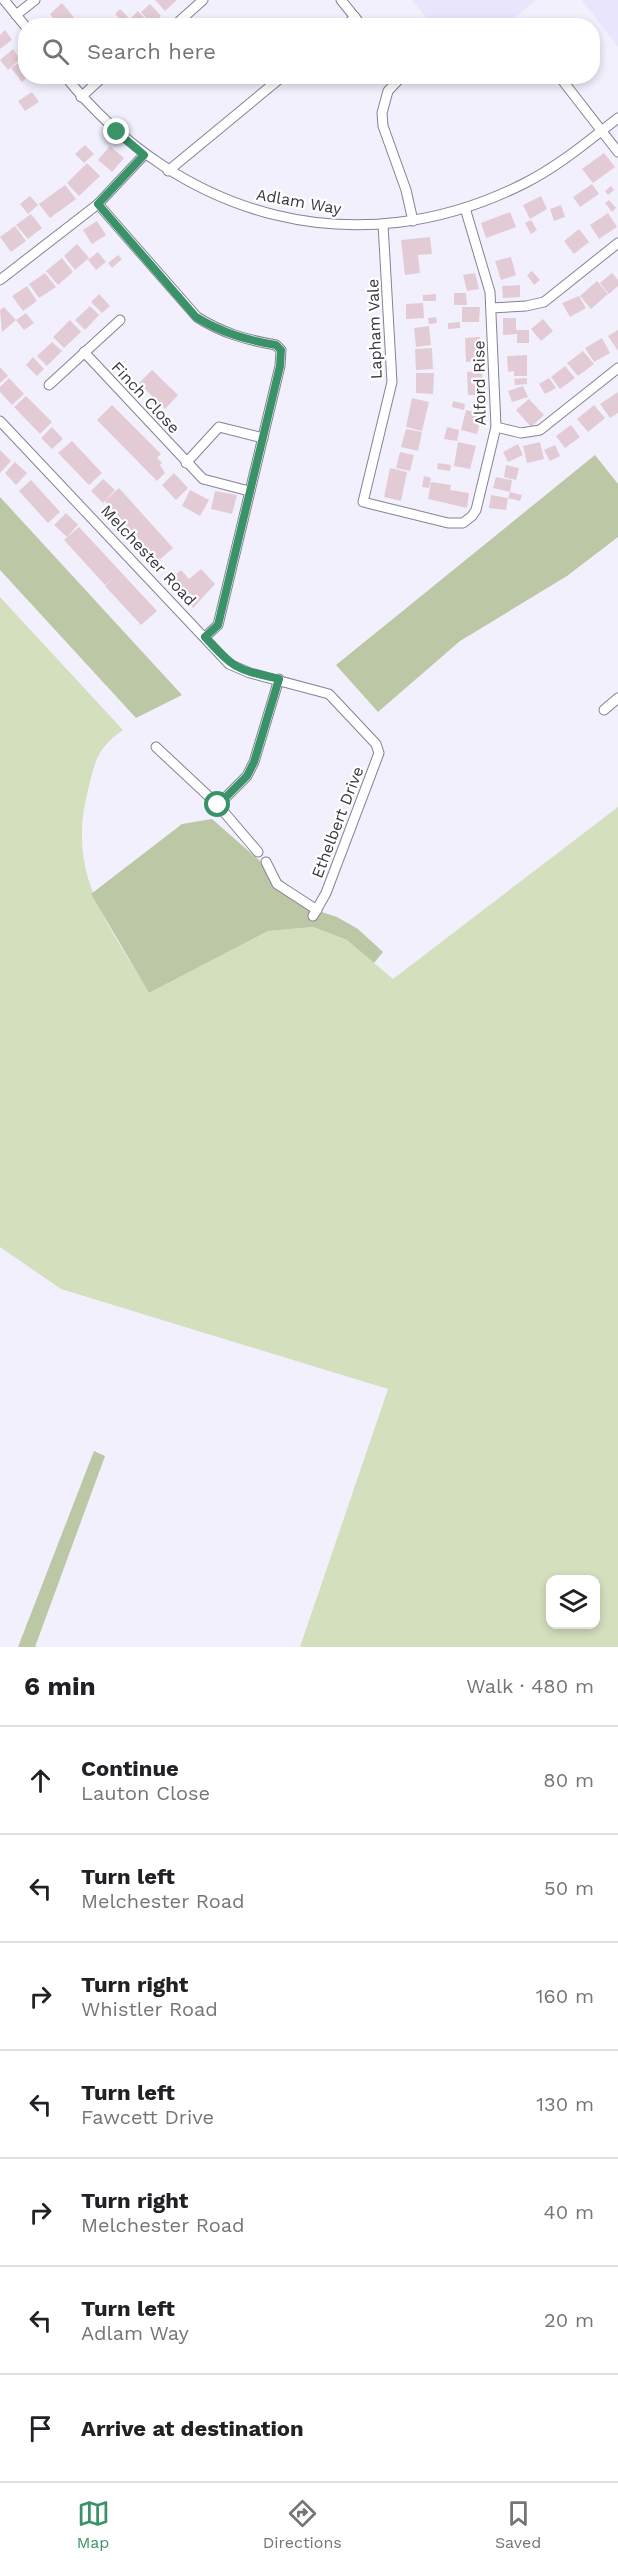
<!DOCTYPE html>
<meta charset="utf-8">
<style>
body{margin:0;font-family:"Work Sans",sans-serif;background:#f6f6f6;color:#202124}
.controls{position:absolute;right:18px;bottom:18px;display:grid;overflow:hidden;border-radius:12px;box-shadow:0 3px 9px #0003}
.controls button{width:54px;height:54px;display:grid;place-items:center;padding:0;border:0;border-bottom:2px solid #e0e0e0;background:#fff;color:#202124;font:30px sans-serif}
.stop{position:absolute;width:18px;height:18px;margin:-14px;border:4px solid #3a9368;border-radius:50%;background:#fff}
.stop.end{background:#3a9368;border-color:#fff;box-shadow:0 2px 6px #0008}
.list{margin:0;padding:0;list-style:none}
h2{display:flex;justify-content:space-between;align-items:center;height:78px;margin:0;padding:0 24px;font-size:26px}
h2 small{font-size:20px;font-weight:400;color:#757577}
.list li{display:grid;grid-template-columns:39px 1fr auto;gap:18px;align-items:center;box-sizing:border-box;height:108px;padding:0 24px;border-top:2px solid #e0e0e0}
.list b{display:block;font-size:22px;white-space:nowrap}
.list p{margin:0;font-size:20px;white-space:nowrap;color:#757577}
.list em{font-size:20px;font-style:normal;color:#757577}
.icon{flex:none;width:33px;height:33px;fill:none;stroke:currentColor;stroke-width:2;stroke-linecap:round;stroke-linejoin:round}
.map{position:relative;flex:none;width:618px;height:1647px;overflow:hidden}
.search{position:absolute;background:#fff;box-shadow:0 3px 9px #0003;left:18px;right:18px;top:18px;height:66px;display:flex;align-items:center;gap:15px;box-sizing:border-box;padding:0 21px;border-radius:24px;color:#757577;font-size:22px}
.sheet{height:834px;background:#fff}
nav{display:flex;justify-content:space-around;align-items:center;box-sizing:border-box;height:84px;border-top:2px solid #e0e0e0;background:#fff;font-size:16px;color:#757577}
nav a{display:grid;justify-items:center;gap:3px}
nav .on{color:#3a9368}
.map>svg:first-child{display:block}
</style>
<div class="map">
<svg width="618" height="1647" viewBox="0 0 618 1647">
<rect width="100%" height="100%" fill="#f2f0fd"/>
<g fill="#e8e5fc">
<path d="M412,0H536L505,26L465,20L464,24L458,25H432Z"/>
<path d="M582,0H618V47Z"/>
</g>
<path fill="#d4dfbe" fill-rule="evenodd" d="M0,597L123,730C97,748 95,761 88,790C66,877 108,922 149,993L268,931L313,927L347,940L393,979L618,807V1647H300L388,1389L61,1289L0,1247ZM550,1580H596V1624H550Z"/>
<g fill="#bcc8a5">
<path d="M595,455L618,484V537L567,576L460,641L378,712L336,665Z"/>
<path d="M0,497L182,695L136,718L0,570Z"/>
<path d="M212,819L284,882L306,907L337,917L358,929L383,952L374,963L347,940L313,927L268,931L149,993L91,894L182,824Z"/>
<path d="M94,1451L105,1456L35,1647H18Z"/>
</g>
<g fill="#e3cbd5">
<path d="M155,0H177L165,11Z"/>
<path d="M62,3L80,25L78,26H59L50,14Z"/>
<path d="M150,4L161,16L152,25L141,12Z"/>
<path d="M120,9L128,17L123,22L115,14Z"/>
<path d="M138,11L150,24L148,26H134L129,20Z"/>
<path d="M5,30L12,40L0,49V35Z"/>
<path d="M13,49L20,59L8,70L0,60Z"/>
<path d="M21,61L26,66V76H28L22,82L11,68Z"/>
<path d="M32,92L39,102L25,111L18,101Z"/>
<path d="M85,145L94,154L84,163L75,154Z"/>
<path d="M110,146L124,158L112,172L98,160Z"/>
<path d="M604,153L615,167L593,183L582,169Z"/>
<path d="M87,163L100,176L79,196L67,183Z"/>
<path d="M592,184L599,194L580,207L573,197Z"/>
<path d="M65,185L76,199L50,218L39,204Z"/>
<path d="M611,186L614,190L608,195L605,191Z"/>
<path d="M30,196L38,205L28,214L20,204Z"/>
<path d="M541,196L547,209L530,219L523,205Z"/>
<path d="M609,200L616,208L612,212L605,203Z"/>
<path d="M561,205L565,217L554,221L550,209Z"/>
<path d="M510,212L516,227L486,238L481,223Z"/>
<path d="M608,213L617,227L599,239L590,225Z"/>
<path d="M31,214L42,228L28,239L16,225Z"/>
<path d="M531,220L537,230L531,234L525,223Z"/>
<path d="M97,221L106,235L92,244L83,230Z"/>
<path d="M15,226L26,241L11,252L0,237Z"/>
<path d="M579,229L589,242L574,254L564,241Z"/>
<path d="M430,237L432,254L418,255L420,273L405,275L401,240Z"/>
<path d="M77,244L89,258L75,270L64,256Z"/>
<path d="M98,252L106,262L96,270L88,260Z"/>
<path d="M118,255L122,259L112,268L108,263Z"/>
<path d="M511,257L516,275L501,280L495,261Z"/>
<path d="M62,258L73,272L58,285L46,271Z"/>
<path d="M532,271L540,280L534,285L527,275Z"/>
<path d="M45,273L56,287L39,298L29,284Z"/>
<path d="M475,273L479,289L467,291L463,275Z"/>
<path d="M612,273L618,280V286L609,294L600,283Z"/>
<path d="M597,281L608,294L591,309L580,296Z"/>
<path d="M520,285V297L503,298L502,286Z"/>
<path d="M27,286L37,301L23,311L12,296Z"/>
<path d="M454,293H466L467,305H454Z"/>
<path d="M99,294L110,306L102,313L91,302Z"/>
<path d="M436,294V301H423V295Z"/>
<path d="M579,296L586,308L570,317L562,303Z"/>
<path d="M423,303L424,318L406,319V304Z"/>
<path d="M90,306L99,315L85,330L75,320Z"/>
<path d="M4,307L16,320L2,332L0,310Z"/>
<path d="M462,307H480L479,322H462Z"/>
<path d="M26,313L34,323L24,330L16,320Z"/>
<path d="M436,317L437,323L429,324L428,318Z"/>
<path d="M503,318H516V330H529V343H517V334L503,335Z"/>
<path d="M543,319L553,331L541,341L531,329Z"/>
<path d="M70,320L81,332L64,348L53,337Z"/>
<path d="M460,322V328L448,329V323Z"/>
<path d="M429,326L431,345L416,347L414,328Z"/>
<path d="M618,330V351L608,336Z"/>
<path d="M480,337L481,361L466,362L465,338Z"/>
<path d="M602,338L610,353L594,362L585,348Z"/>
<path d="M52,342L62,351L47,366L37,356Z"/>
<path d="M432,348L433,369L416,370L415,349Z"/>
<path d="M583,351L594,364L578,376L567,363Z"/>
<path d="M527,355V376H514V371L508,372L507,356Z"/>
<path d="M33,357L44,369L37,376L26,365Z"/>
<path d="M565,366L575,378L560,389L551,377Z"/>
<path d="M0,367L8,376L0,383Z"/>
<path d="M152,370L178,395L165,409L139,383Z"/>
<path d="M482,371L483,395H468L467,372Z"/>
<path d="M416,373H434L433,394L416,393Z"/>
<path d="M9,378L24,394L12,405L0,392V387Z"/>
<path d="M527,378V384L515,385L514,379Z"/>
<path d="M549,378L556,388L545,394L539,384Z"/>
<path d="M523,386L528,397L512,402L508,391Z"/>
<path d="M618,392V413L610,418L600,404Z"/>
<path d="M26,396L52,422L40,434L14,407Z"/>
<path d="M412,398L429,402L422,431L406,427Z"/>
<path d="M529,399L544,415L531,427L516,410Z"/>
<path d="M453,401L465,404L464,410L452,407Z"/>
<path d="M112,405L161,454L157,458L162,463L160,465L165,473L157,481L97,420Z"/>
<path d="M594,405L605,418L588,432L577,419Z"/>
<path d="M466,410L482,414L477,434L461,430Z"/>
<path d="M571,425L580,437L565,448L556,436Z"/>
<path d="M52,427L63,439L52,449L41,438Z"/>
<path d="M447,427L459,430L457,441L444,439Z"/>
<path d="M406,429L422,432L418,451L401,447Z"/>
<path d="M72,441L102,473L89,485L58,453Z"/>
<path d="M458,442L476,446L470,469L454,466Z"/>
<path d="M540,442L544,459L527,463L523,446Z"/>
<path d="M518,444L523,455L508,462L503,452Z"/>
<path d="M555,445L560,456L550,461L544,450Z"/>
<path d="M0,450L11,461L0,473Z"/>
<path d="M400,452L414,455L410,471L396,468Z"/>
<path d="M15,462L27,473L16,485L5,473Z"/>
<path d="M438,463L451,465L450,471L437,469Z"/>
<path d="M506,465L519,468L516,480L504,477Z"/>
<path d="M390,468L407,472L401,501L384,497Z"/>
<path d="M174,473L188,488L176,500L162,485Z"/>
<path d="M424,476L431,478L429,488L422,487Z"/>
<path d="M496,477L512,480L510,492L493,488Z"/>
<path d="M103,479L115,490L103,503L91,491Z"/>
<path d="M31,480L60,512L48,523L19,491Z"/>
<path d="M431,482L451,485L450,490L469,493L467,508L428,499Z"/>
<path d="M119,488L173,548L158,561L105,501Z"/>
<path d="M190,490L209,500L200,516L182,506Z"/>
<path d="M215,491L237,495L232,514L211,509Z"/>
<path d="M510,492L522,495L520,501L508,498Z"/>
<path d="M491,495L508,498L506,510L489,508Z"/>
<path d="M66,513L78,525L67,537L54,525Z"/>
<path d="M79,527L157,611L141,625L105,586L114,577L105,585L64,540Z"/>
<path d="M201,569L215,584L193,608L169,581L181,570L189,579Z"/>
</g>
<g fill="none" stroke-linecap="round" stroke-linejoin="round">
<g stroke="#858296" stroke-width="11">
<g id="minor">
<path d="M4,0L26,27"/>
<path d="M341,0L362,26"/>
<path d="M16,15L35,0"/>
<path d="M174,26L203,0"/>
<path d="M345,26L355,17"/>
<path d="M65,76C180,219 358,268 525,183C559,166 588,141 618,118"/>
<path d="M402,76L388,91L382,113L383,126L406,190L413,221"/>
<path d="M559,76L618,152"/>
<path d="M81,97L104,76"/>
<path d="M168,171L283,76"/>
<path d="M98,204L197,317C222,333 247,340 276,345L281,350L280,366L218,625L205,637"/>
<path d="M383,224L392,382L363,502L448,523H463L472,516L476,510L496,427L490,292L465,208"/>
<path d="M0,280L98,204L144,155"/>
<path d="M491,308L526,306L544,302L618,243"/>
<path d="M84,352L203,479L249,491"/>
<path d="M49,385L120,320"/>
<path d="M0,421L229,664L250,673L329,694L376,744L379,753L326,893L313,916"/>
<path d="M496,427L521,433L540,430L618,368"/>
<path d="M186,463L219,427L263,438"/>
<path d="M604,710L618,698"/>
<path d="M156,747L218,805L258,852"/>
<path d="M218,805L247,776L254,762L279,679"/>
<path d="M266,862L277,884L317,910"/>
</g>
</g>
<use href="#minor" stroke="#fff" stroke-width="9"/>
</g>
<g fill="none" stroke-linecap="round" stroke-linejoin="round">
<path stroke="#3a9368" stroke-width="8" d="M117,132L144,155L98,204L196,317C222,333 247,340 276,345L281,350L280,366L218,625L205,637C235,670 236,669 279,679L254,762L247,776L218,805"/>
</g>
<g text-anchor="middle" stroke-width="4.5" stroke-linejoin="round" paint-order="stroke">
<g font-size="16" fill="#383740" stroke="#fff">
<text transform="translate(299 201) rotate(10)" y="6">Adlam Way</text>
<text transform="translate(374 329) rotate(-92)" y="6">Lapham Vale</text>
<text transform="translate(479 383) rotate(-91)" y="6">Alford Rise</text>
<text transform="translate(146 397) rotate(47)" y="6">Finch Close</text>
<text transform="translate(149 555) rotate(47)" y="6">Melchester Road</text>
<text transform="translate(337 822) rotate(-69)" y="6">Ethelbert Drive</text>
</g>
</g>
</svg>
<div class="controls">
<button><svg class="icon" aria-label="layers" viewBox="0 0 24 24"><path d="M12 4l9 5-9 5-9-5zM3 14l9 5 9-5"/></svg></button>
</div>
<div class="stop" style="left:218px;top:805px"></div>
<div class="stop end" style="left:117px;top:132px"></div>
<div class="search"><svg class="icon" aria-label="search" viewBox="0 0 24 24"><circle cx="10" cy="10" r="6"/><path d="M15 15l6 6"/></svg>Search here</div>
</div>
<section class="sheet">
<h2>6 min<small>Walk · 480 m</small></h2>
<ul class="list">
<li><svg class="icon" aria-label="ahead" viewBox="0 0 24 24"><path d="M12 20V5M6 11l6-6 6 6"/></svg><div><b>Continue</b><p>Lauton Close</p></div><em>80 m</em></li>
<li><svg class="icon" aria-label="left" viewBox="0 0 24 24"><path d="M17 20v-9H6M10 6l-5 5 5 5"/></svg><div><b>Turn left</b><p>Melchester Road</p></div><em>50 m</em></li>
<li><svg class="icon" aria-label="right" viewBox="0 0 24 24"><path d="M7 20v-9h11M14 6l5 5-5 5"/></svg><div><b>Turn right</b><p>Whistler Road</p></div><em>160 m</em></li>
<li><svg class="icon" aria-label="left" viewBox="0 0 24 24"><path d="M17 20v-9H6M10 6l-5 5 5 5"/></svg><div><b>Turn left</b><p>Fawcett Drive</p></div><em>130 m</em></li>
<li><svg class="icon" aria-label="right" viewBox="0 0 24 24"><path d="M7 20v-9h11M14 6l5 5-5 5"/></svg><div><b>Turn right</b><p>Melchester Road</p></div><em>40 m</em></li>
<li><svg class="icon" aria-label="left" viewBox="0 0 24 24"><path d="M17 20v-9H6M10 6l-5 5 5 5"/></svg><div><b>Turn left</b><p>Adlam Way</p></div><em>20 m</em></li>
<li><svg class="icon" aria-label="arrive" viewBox="0 0 24 24"><path d="M6 21V4h12l-3 4 3 4H6"/></svg><div><b>Arrive at destination</b></div></li>
</ul>
</section>
<nav>
<a class="on"><svg class="icon" aria-label="map" viewBox="0 0 24 24"><path d="M3 6l6-2 6 2 6-2v14l-6 2-6-2-6 2zM9 4v14M15 6v14"/></svg>Map</a>
<a><svg class="icon" aria-label="directions" viewBox="0 0 24 24"><path d="M12 3l9 9-9 9-9-9zM9 14v-3h6M13 9l2 2-2 2"/></svg>Directions</a>
<a><svg class="icon" aria-label="saved" viewBox="0 0 24 24"><path d="M7 4h10v16l-5-4-5 4z"/></svg>Saved</a>
</nav>
